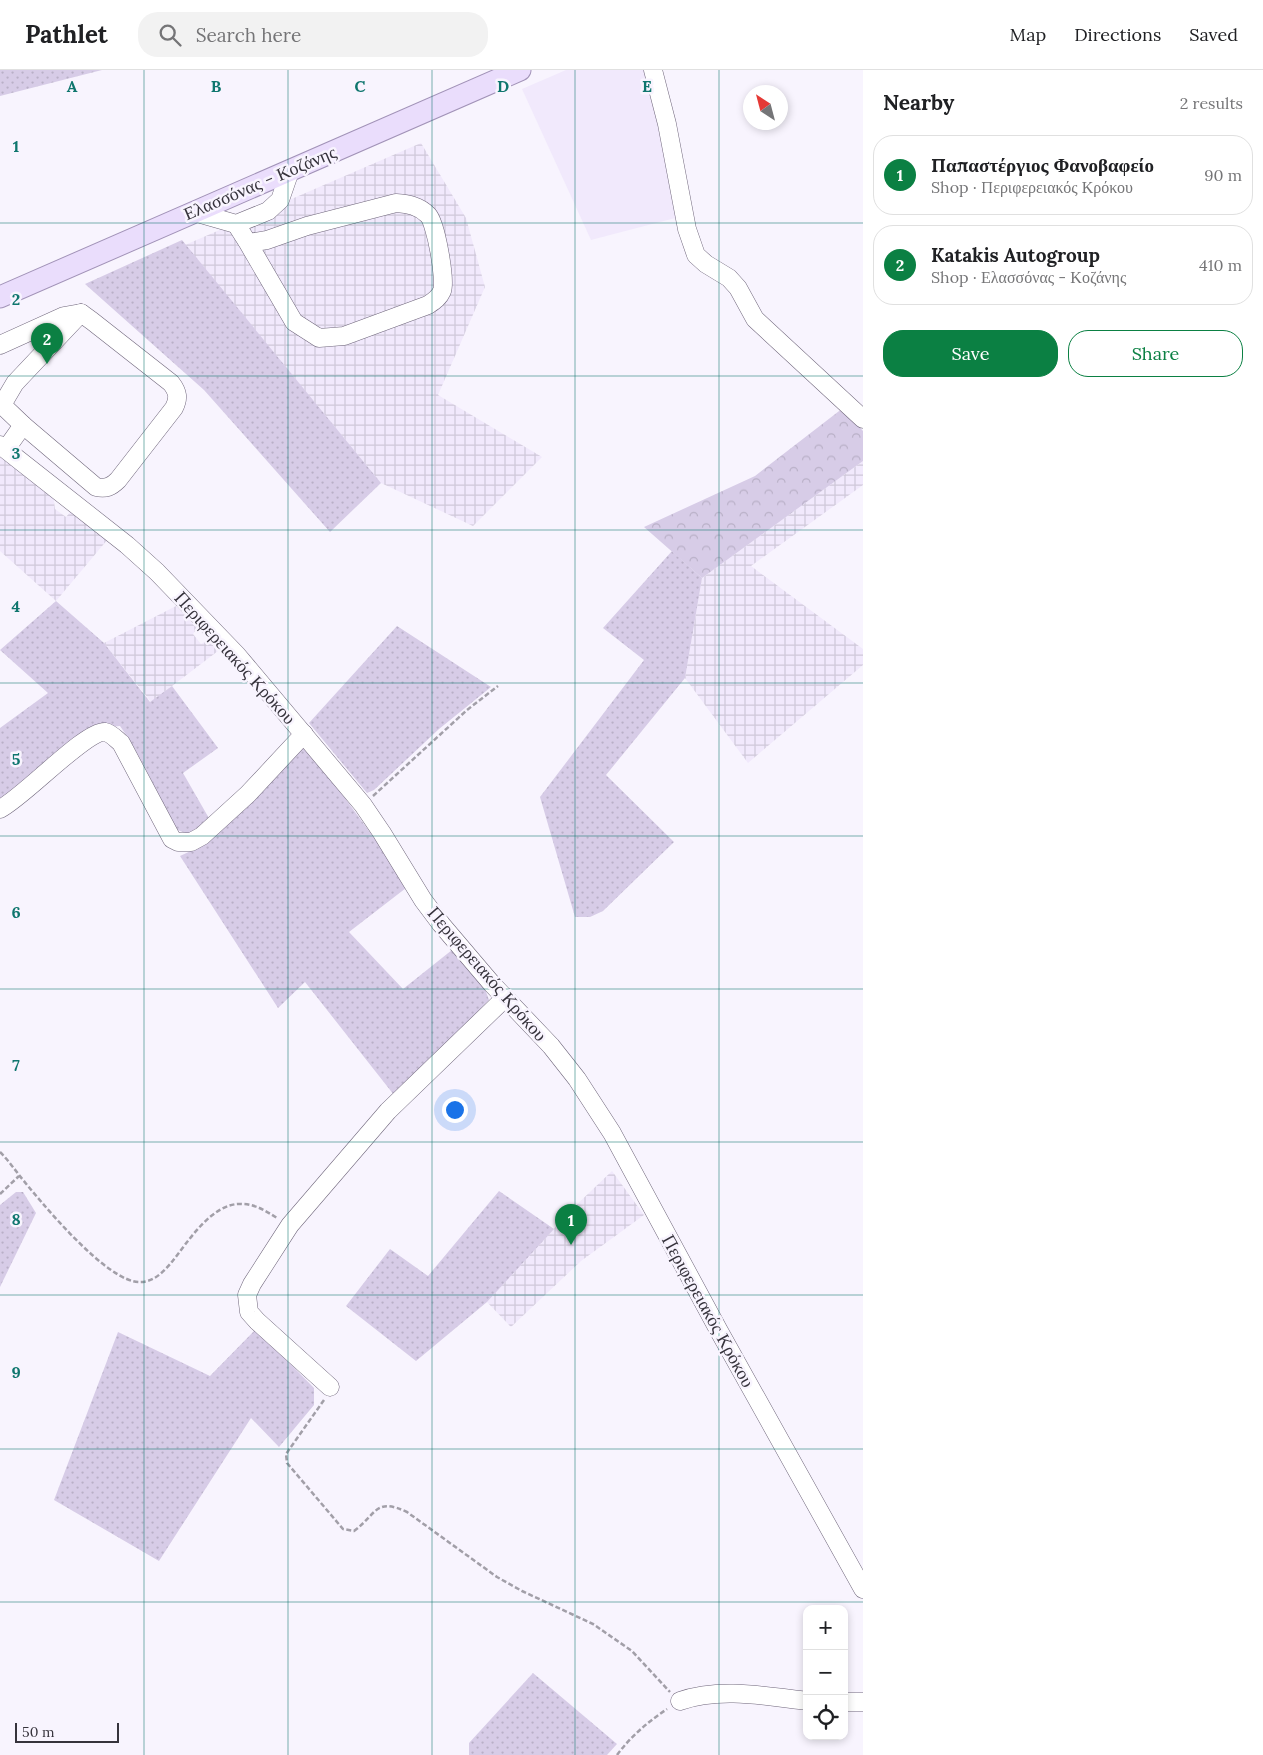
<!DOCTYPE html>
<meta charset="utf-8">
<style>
body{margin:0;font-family:Lora,serif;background:#f2f2f2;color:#202124}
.controls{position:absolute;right:15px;bottom:15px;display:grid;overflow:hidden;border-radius:10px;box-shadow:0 2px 8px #0003}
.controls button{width:45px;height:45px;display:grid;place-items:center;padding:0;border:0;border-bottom:1px solid #e0e0e0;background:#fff;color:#202124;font:25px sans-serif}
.compass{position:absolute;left:743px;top:15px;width:45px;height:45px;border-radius:50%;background:#fff;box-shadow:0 2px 8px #0003;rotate:324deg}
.scale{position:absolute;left:15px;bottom:12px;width:104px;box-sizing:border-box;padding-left:5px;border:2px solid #36333c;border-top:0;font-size:14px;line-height:18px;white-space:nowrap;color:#36333c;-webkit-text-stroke:4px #f8f4fe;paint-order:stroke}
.you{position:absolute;left:454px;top:1039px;width:18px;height:18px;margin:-12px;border:4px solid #fff;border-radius:50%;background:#1a73e8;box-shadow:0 0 0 8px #1a73e833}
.badge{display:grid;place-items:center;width:32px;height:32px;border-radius:50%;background:#0b8043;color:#fff;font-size:16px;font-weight:700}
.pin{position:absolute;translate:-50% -41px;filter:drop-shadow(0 1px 2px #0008)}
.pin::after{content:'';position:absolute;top:26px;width:18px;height:15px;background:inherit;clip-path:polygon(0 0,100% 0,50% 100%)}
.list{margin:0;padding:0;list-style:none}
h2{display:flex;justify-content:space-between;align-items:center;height:65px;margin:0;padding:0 20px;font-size:21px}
h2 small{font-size:16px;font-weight:400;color:#757577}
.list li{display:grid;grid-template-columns:32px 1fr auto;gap:15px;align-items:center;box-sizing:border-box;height:80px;margin:0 10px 10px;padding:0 10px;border:1px solid #e0e0e0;border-radius:20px}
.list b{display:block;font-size:19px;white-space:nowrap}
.list p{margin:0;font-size:16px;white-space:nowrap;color:#757577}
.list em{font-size:16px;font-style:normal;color:#757577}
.actions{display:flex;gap:10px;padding:15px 20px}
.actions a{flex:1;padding:11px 0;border:1px solid #0b8043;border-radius:20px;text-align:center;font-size:18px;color:#0b8043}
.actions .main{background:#0b8043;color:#fff}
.icon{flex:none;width:28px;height:28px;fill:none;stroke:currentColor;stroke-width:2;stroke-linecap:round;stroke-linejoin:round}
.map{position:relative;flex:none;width:863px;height:1685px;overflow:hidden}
header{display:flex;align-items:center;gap:30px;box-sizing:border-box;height:70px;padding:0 25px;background:#fff;border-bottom:1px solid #e0e0e0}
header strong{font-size:24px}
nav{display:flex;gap:28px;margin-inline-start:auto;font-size:18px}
.search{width:350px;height:45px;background:#f2f2f2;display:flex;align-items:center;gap:12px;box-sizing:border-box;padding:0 18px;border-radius:20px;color:#757577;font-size:19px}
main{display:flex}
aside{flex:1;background:#fff}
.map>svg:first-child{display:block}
</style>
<header>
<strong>Pathlet</strong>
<div class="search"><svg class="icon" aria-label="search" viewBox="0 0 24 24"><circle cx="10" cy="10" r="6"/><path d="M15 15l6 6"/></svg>Search here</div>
<nav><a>Map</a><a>Directions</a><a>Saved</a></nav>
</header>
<main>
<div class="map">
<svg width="863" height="1685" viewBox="0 0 863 1685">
<defs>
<pattern id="industrial-grid" width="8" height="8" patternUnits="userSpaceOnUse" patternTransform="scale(1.25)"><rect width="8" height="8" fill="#f1e9fc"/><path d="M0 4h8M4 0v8" fill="none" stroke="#cfc8d9"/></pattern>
<pattern id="grass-dots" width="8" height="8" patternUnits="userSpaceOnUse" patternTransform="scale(1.25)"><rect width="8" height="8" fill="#d7cce7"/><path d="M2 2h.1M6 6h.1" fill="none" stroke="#b9b0c7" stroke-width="1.8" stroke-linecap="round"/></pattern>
<pattern id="forest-crowns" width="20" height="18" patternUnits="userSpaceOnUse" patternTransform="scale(1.25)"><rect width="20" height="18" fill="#d7cce7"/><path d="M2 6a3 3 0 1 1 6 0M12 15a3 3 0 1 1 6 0" fill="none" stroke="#b9b0c7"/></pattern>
</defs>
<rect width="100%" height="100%" fill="#f8f4fe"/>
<path fill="#f1e9fc" d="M566,0H645L652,13L679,147L591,170L522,19Z"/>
<g fill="url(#industrial-grid)">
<path d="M421,73L466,148L485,217L438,325L542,387L473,456L381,413L185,175Z"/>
<path d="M0,386L53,425L55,439L66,447L72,440L108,469L56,531L0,481Z"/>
<path d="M863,391V415L751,496L863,579V595L748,693L685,608L702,508Z"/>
<path d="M176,536L197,558L193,564L201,574L208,570L218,581L151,632L104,573Z"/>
<path d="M612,1101L644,1145L581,1191L511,1257L487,1232L571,1140Z"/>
</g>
<g fill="url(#grass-dots)">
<path d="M0,0H102L0,26Z"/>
<path d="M182,170L381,413L330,462L204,320L85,214Z"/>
<path d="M672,481L702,508L685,608L606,705L674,772L603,841L590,847H575L540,727L644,590L603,558Z"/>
<path d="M56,531L104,573L150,632L172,616L218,678L183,703L210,750L188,764L175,759C157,724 143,688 120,656L93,658L0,732V658L48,623L0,580Z"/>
<path d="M397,556L491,617L439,659L374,720L367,723L309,653Z"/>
<path d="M304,677L312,683L377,772L406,818L349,862L403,919L452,880L485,919L489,930L394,1025L305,912L278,938L180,786L195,779L218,764Z"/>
<path d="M499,1121L554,1159L487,1232L416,1291L346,1236L390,1179L428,1206Z"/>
<path d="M16,1122H23L36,1143L0,1217V1135Z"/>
<path d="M256,1259L314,1318V1335L279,1377L251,1348L159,1491L54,1430L118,1262L210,1306Z"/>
<path d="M533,1603L617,1674L607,1685H469V1673Z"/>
</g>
<path fill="url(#forest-crowns)" d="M843,338L863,361V391L702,508L644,457L755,406Z"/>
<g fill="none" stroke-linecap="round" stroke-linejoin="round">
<g stroke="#6f667b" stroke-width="19">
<g id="minor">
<path d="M653,0L667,54L687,159L696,185L706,194L729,208L738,218L755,249L863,349"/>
<path d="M194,142L236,154L268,141L280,130L290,101"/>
<path d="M236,154L248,173L267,170L307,156L396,133C409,134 419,136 428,145C436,153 446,211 442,221C439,228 434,231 428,235L344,266L319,268L294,252L248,173"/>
<path d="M0,275L64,246L81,243L92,251L171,313C178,322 179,328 174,338L118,410C111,417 106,419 96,417L23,355L6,379"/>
<path d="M23,355L2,335L15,313L81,243"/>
<path d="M0,375L127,475L157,502L237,585L363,735L382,763L423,830L441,854L492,914L551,976L577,1009L612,1063L719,1261L863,1519"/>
<path d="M0,739C24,727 86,660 105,662C111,663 117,670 121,673L172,769L178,772H191L202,766L248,724L304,664"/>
<path d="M330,1317L257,1251L249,1242L247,1225L252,1214L290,1155L388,1041L505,928"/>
<path d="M680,1631C720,1617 765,1626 807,1631"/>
<path d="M844,1632H863"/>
</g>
</g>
<g stroke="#a293b8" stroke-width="23">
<path id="major" d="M0,227L520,0"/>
</g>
<g stroke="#a29fa8" stroke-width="2.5" stroke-dasharray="5 2.5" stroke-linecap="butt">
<path d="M373,726L467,640L498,616"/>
<path d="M0,1082C7,1089 13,1097 19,1105C40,1131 107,1213 140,1212C154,1212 163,1202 171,1193C188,1172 212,1132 242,1134C255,1134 266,1141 277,1148"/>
<path d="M0,1124L19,1106"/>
<path d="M324,1330L286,1384L287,1393L343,1459L354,1461C377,1444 375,1427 407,1442L497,1507L522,1521L593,1554L632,1581L670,1622"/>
<path d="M617,1685C631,1666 648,1652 667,1639"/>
</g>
<use href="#minor" stroke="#fff" stroke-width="18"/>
<use href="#major" stroke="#eaddfc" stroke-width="21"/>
</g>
<path fill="none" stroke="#0f766e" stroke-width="1" stroke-opacity="0.55" d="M144,0V1685M288,0V1685M432,0V1685M575,0V1685M719,0V1685M0,153H863M0,306H863M0,460H863M0,613H863M0,766H863M0,919H863M0,1072H863M0,1225H863M0,1379H863M0,1532H863"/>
<g text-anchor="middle" stroke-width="5" stroke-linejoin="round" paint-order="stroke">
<g font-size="18" fill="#36333c" stroke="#f8f4fe">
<text transform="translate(260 113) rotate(-23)" y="6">Ελασσόνας - Κοζάνης</text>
<text transform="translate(235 588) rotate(48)" y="6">Περιφερειακός Κρόκου</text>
<text transform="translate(487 904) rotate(49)" y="6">Περιφερειακός Κρόκου</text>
<text transform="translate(708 1241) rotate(61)" y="6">Περιφερειακός Κρόκου</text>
</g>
</g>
<g font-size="16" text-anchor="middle" font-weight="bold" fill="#0f766e" stroke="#f8f4fe" stroke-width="5" stroke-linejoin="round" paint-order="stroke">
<text x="72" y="22">A</text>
<text x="216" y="22">B</text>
<text x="360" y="22">C</text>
<text x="503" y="22">D</text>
<text x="647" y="22">E</text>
<text x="16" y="82">1</text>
<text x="16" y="235">2</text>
<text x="16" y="389">3</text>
<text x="16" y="542">4</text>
<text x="16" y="695">5</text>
<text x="16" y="848">6</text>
<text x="16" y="1001">7</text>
<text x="16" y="1155">8</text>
<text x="16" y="1308">9</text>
</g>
</svg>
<div class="controls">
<button>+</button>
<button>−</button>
<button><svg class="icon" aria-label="locate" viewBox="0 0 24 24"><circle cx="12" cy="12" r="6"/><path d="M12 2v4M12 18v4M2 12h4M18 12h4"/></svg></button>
</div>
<svg class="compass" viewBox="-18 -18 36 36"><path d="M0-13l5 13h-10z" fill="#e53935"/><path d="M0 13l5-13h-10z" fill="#757577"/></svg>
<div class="scale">50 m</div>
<div class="you"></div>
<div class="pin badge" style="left:571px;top:1175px">1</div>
<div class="pin badge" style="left:47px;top:294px">2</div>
</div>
<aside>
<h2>Nearby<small>2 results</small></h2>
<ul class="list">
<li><span class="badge">1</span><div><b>Παπαστέργιος Φανοβαφείο</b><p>Shop · Περιφερειακός Κρόκου</p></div><em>90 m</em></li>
<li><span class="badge">2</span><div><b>Katakis Autogroup</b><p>Shop · Ελασσόνας - Κοζάνης</p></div><em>410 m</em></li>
</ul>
<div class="actions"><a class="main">Save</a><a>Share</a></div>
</aside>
</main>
